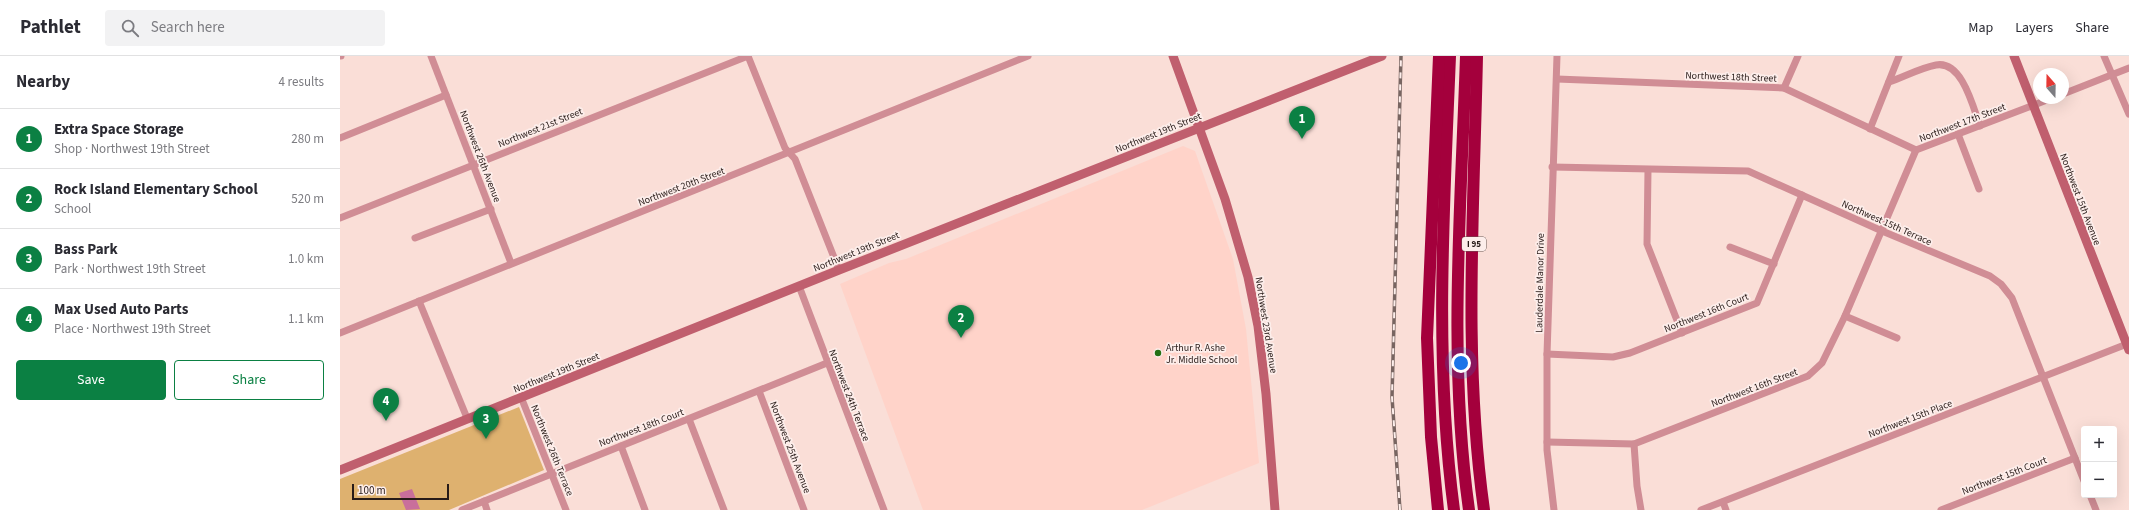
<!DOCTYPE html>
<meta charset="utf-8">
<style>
body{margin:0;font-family:"Source Sans 3",sans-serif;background:#f2f2f3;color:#2b2b33}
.controls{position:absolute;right:12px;bottom:12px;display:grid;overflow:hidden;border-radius:4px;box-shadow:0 4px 16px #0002}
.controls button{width:36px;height:36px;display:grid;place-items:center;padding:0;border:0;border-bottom:1px solid #e1e1e2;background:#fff;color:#2b2b33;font:20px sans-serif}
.compass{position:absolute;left:1693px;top:12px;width:36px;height:36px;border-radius:50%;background:#fff;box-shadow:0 4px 16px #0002;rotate:340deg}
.scale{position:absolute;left:12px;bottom:10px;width:97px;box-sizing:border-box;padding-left:4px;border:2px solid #281b18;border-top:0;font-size:11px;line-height:14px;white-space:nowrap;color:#281b18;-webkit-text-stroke:3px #fdeeeb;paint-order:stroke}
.you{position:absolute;left:1121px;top:307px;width:14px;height:14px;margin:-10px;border:3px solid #fff;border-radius:50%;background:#1a73e8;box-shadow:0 0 0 6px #1a73e833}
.badge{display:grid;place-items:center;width:26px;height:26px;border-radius:50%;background:#0b8043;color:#fff;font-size:13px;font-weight:700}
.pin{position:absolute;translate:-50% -33px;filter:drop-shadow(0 1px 2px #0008)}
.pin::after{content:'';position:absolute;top:21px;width:14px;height:12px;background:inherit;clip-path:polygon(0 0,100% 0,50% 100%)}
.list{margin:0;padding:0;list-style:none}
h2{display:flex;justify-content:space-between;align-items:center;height:52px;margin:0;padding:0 16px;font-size:17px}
h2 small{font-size:13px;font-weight:400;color:#7c7c81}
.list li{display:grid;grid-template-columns:26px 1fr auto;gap:12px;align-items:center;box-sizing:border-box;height:60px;padding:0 16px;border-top:1px solid #e1e1e2}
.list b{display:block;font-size:15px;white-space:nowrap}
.list p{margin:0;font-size:13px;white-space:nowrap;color:#7c7c81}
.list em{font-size:13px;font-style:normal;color:#7c7c81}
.actions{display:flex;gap:8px;padding:12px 16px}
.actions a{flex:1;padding:9px 0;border:1px solid #0b8043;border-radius:4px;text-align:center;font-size:14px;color:#0b8043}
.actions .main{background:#0b8043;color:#fff}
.icon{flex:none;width:22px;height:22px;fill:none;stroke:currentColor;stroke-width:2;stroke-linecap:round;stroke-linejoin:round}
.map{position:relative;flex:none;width:1789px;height:454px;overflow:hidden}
header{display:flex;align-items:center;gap:24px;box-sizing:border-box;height:56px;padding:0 20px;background:#fff;border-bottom:1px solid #e1e1e2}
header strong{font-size:19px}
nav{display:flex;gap:22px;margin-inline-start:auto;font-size:14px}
.search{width:280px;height:36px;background:#f2f2f3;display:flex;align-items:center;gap:10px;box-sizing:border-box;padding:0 14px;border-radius:4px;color:#7c7c81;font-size:15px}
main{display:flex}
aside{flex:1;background:#fff}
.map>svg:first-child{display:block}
</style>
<header>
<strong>Pathlet</strong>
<div class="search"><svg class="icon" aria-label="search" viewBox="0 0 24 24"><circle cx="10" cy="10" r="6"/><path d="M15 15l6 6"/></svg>Search here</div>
<nav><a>Map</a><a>Layers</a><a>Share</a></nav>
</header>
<main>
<aside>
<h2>Nearby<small>4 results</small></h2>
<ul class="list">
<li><span class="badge">1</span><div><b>Extra Space Storage</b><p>Shop · Northwest 19th Street</p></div><em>280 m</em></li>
<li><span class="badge">2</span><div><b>Rock Island Elementary School</b><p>School</p></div><em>520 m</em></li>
<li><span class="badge">3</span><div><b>Bass Park</b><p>Park · Northwest 19th Street</p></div><em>1.0 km</em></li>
<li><span class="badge">4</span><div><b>Max Used Auto Parts</b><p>Place · Northwest 19th Street</p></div><em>1.1 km</em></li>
</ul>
<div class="actions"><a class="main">Save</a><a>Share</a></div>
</aside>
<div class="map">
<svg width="1789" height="454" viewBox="0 0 1789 454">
<rect width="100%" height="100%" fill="#faded7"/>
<path fill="#ffd3c9" d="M843,90L855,95L893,203L906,273L919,407L802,454H583L500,228L549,207L566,203Z"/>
<path fill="#deb16f" d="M179,351L204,414L109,454H0V423Z"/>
<path fill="#c96f9b" d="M72,433L80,453L66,454L59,437Z"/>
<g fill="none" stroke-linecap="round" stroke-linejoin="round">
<g stroke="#d08d95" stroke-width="7">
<path d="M0,0H1"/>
<path d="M91,0L171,207"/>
<path d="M408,0L445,92L455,103L499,214"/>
<path d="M1764,0L1789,58"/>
<path d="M1217,23L1444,32L1576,94"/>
<path d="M1549,26C1564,21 1580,12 1596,9C1622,4 1633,51 1640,70"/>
<path d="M1444,32L1458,0"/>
<path d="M1723,38L1789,12"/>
<path d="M1530,73L1559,0"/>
<path d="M1618,78L1639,133"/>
<path d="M0,82L106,39"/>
<path d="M1212,111L1408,115L1542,175L1650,220L1661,228L1672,242L1744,425"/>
<path d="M1308,114L1307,188L1342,277"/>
<path d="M0,162L408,0"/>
<path d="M75,182L151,153"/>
<path d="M1390,191L1434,208"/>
<path d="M459,230L544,454"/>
<path d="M79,245L127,362"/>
<path d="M1505,260L1557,282"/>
<path d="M0,277L688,0"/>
<path d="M1207,298L1273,301L1290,297L1417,247L1462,139"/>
<path d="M419,335L464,454"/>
<path d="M181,341L226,454"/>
<path d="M349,363L384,454"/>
<path d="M1207,386L1294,388L1468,320L1482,307L1505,260L1576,94L1712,42"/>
<path d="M1294,388L1297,430L1301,454"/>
<path d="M281,390L305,454"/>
<path d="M1750,439L1756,454"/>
<path d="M144,445L147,454"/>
<path d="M1383,446L1386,454"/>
<path d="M122,454L487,307"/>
<path d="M1214,454L1207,394V298L1217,0"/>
<path d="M1361,454L1787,288"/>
<path d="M1601,454L1735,402"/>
</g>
<g stroke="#c05f6e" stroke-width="9">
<path d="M833,0L885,143L908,221L918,270L926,338L935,454"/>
<path d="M1674,0L1789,294"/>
<path d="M0,414L499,214L1042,0"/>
</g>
<g stroke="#a4003c" stroke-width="12">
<path d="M1110,0C1104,151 1094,304 1114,454"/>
<path d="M1126,0C1121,151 1108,304 1129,454"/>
<path d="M1137,0C1134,151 1123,304 1144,454"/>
<path d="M1098,454L1091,381L1087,282L1099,0"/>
</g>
<g stroke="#786561" stroke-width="3.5">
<path id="rail" d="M1060,454L1052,341L1061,0"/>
</g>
<use href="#rail" stroke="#fdeeeb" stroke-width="2" stroke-dasharray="6" stroke-linecap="butt"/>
</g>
<circle fill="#247014" stroke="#fdeeeb" stroke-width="1.5" cx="818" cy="297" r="4"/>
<g text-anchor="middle" stroke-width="3.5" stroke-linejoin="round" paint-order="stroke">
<rect fill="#fdeeeb" stroke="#685a57" stroke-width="1" x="1122" y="181" width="24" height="14" rx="3"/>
<g font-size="9" font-weight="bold" fill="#281b18">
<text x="1134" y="191">I 95</text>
</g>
<g font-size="10" fill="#281b18" stroke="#fdeeeb">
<text transform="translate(1391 20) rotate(2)" y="4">Northwest 18th Street</text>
<text transform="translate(1622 66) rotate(-21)" y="4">Northwest 17th Street</text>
<text transform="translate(200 71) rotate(-22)" y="4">Northwest 21st Street</text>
<text transform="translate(818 76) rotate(-22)" y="4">Northwest 19th Street</text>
<text transform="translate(141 100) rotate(69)" y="4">Northwest 26th Avenue</text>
<text transform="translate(341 130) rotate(-21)" y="4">Northwest 20th Street</text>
<text transform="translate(1741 143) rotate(69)" y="4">Northwest 15th Avenue</text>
<text transform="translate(1547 166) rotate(24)" y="4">Northwest 15th Terrace</text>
<text transform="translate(516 195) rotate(-22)" y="4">Northwest 19th Street</text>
<text transform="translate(1199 227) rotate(-89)" y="4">Lauderdale Manor Drive</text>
<text transform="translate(1366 256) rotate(-22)" y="4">Northwest 16th Court</text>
<text transform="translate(927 269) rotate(81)" y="4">Northwest 23rd Avenue</text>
<text transform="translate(216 316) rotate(-22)" y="4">Northwest 19th Street</text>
<text transform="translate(1414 331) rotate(-21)" y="4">Northwest 16th Street</text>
<text transform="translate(510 339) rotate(69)" y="4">Northwest 24th Terrace</text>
<text transform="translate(1570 362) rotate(-21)" y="4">Northwest 15th Place</text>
<text transform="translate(301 371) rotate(-21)" y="4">Northwest 18th Court</text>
<text transform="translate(451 391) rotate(69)" y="4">Northwest 25th Avenue</text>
<text transform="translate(213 394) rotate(68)" y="4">Northwest 26th Terrace</text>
<text transform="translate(1664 419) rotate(-21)" y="4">Northwest 15th Court</text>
</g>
<g font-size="10" fill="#281b18" stroke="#fdeeeb" text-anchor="start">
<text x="826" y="295">Arthur R. Ashe<tspan x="826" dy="12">Jr. Middle School</tspan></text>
</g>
</g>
</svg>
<div class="controls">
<button>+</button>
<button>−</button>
</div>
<svg class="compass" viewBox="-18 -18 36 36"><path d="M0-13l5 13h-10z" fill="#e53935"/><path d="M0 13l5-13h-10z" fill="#7c7c81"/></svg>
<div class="scale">100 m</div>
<div class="you"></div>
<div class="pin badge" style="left:962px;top:83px">1</div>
<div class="pin badge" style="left:621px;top:282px">2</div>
<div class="pin badge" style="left:146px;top:383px">3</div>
<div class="pin badge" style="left:46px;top:365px">4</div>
</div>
</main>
